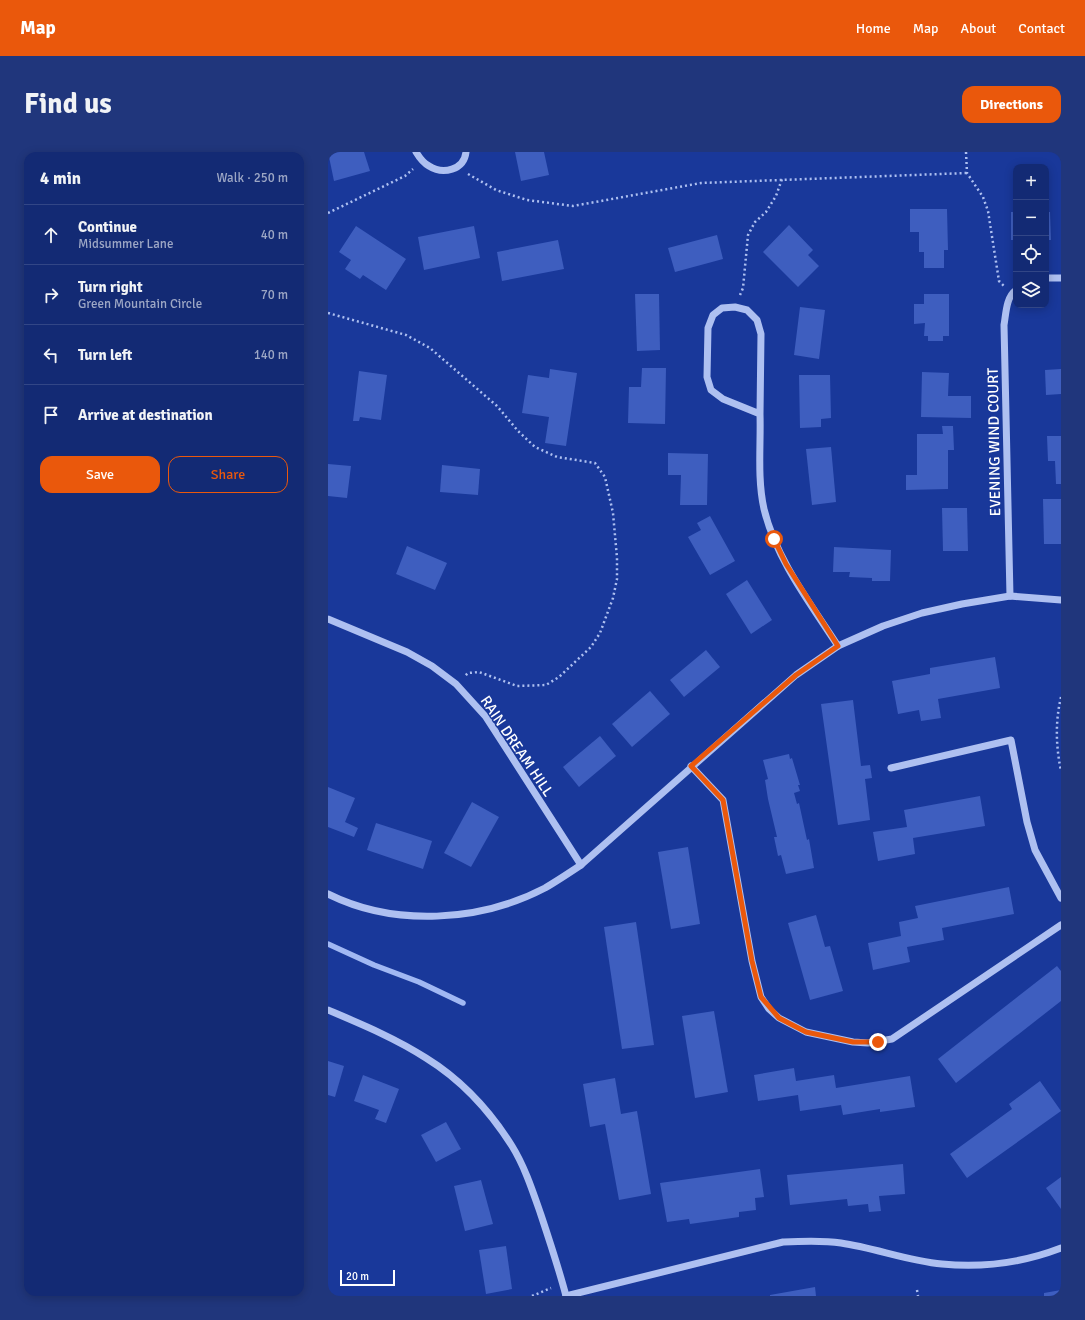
<!DOCTYPE html>
<meta charset="utf-8">
<style>
body{margin:0;font-family:Signika,sans-serif;background:#20367c;color:#f1f3f6}
.controls{position:absolute;right:12px;top:12px;display:grid;overflow:hidden;border-radius:8px;box-shadow:0 2px 10px #0003}
.controls button{width:36px;height:36px;display:grid;place-items:center;padding:0;border:0;border-bottom:1px solid #324686;background:#132a74;color:#f1f3f6;font:20px sans-serif}
.scale{position:absolute;left:12px;bottom:10px;width:55px;box-sizing:border-box;padding-left:4px;border:2px solid #fff;border-top:0;font-size:11px;line-height:14px;white-space:nowrap;color:#fff;-webkit-text-stroke:3px #19389a;paint-order:stroke}
.stop{position:absolute;width:12px;height:12px;margin:-9px;border:3px solid #ea580c;border-radius:50%;background:#fff}
.stop.end{background:#ea580c;border-color:#fff;box-shadow:0 1px 4px #0008}
.list{margin:0;padding:0;list-style:none}
h2{display:flex;justify-content:space-between;align-items:center;height:52px;margin:0;padding:0 16px;font-size:17px}
h2 small{font-size:13px;font-weight:400;color:#9da7c5}
.list li{display:grid;grid-template-columns:26px 1fr auto;gap:12px;align-items:center;box-sizing:border-box;height:60px;padding:0 16px;border-top:1px solid #324686}
.list b{display:block;font-size:15px;white-space:nowrap}
.list p{margin:0;font-size:13px;white-space:nowrap;color:#9da7c5}
.list em{font-size:13px;font-style:normal;color:#9da7c5}
.actions{display:flex;gap:8px;padding:12px 16px}
.actions a{flex:1;padding:9px 0;border:1px solid #ea580c;border-radius:12px;text-align:center;font-size:14px;color:#ea580c}
.actions .main{background:#ea580c;color:#fff}
.icon{flex:none;width:22px;height:22px;fill:none;stroke:currentColor;stroke-width:2;stroke-linecap:round;stroke-linejoin:round}
.map{position:relative;flex:none;width:733px;height:1144px;overflow:hidden;border-radius:12px}
header{display:flex;align-items:center;gap:24px;box-sizing:border-box;height:56px;padding:0 20px;background:#ea580c;color:#fff}
header strong{font-size:19px}
nav{display:flex;gap:22px;margin-inline-start:auto;font-size:14px}
.intro{display:flex;align-items:center;justify-content:space-between;box-sizing:border-box;height:96px;padding:0 24px}
h1{margin:0;font-size:28px}
.button{padding:10px 18px;border-radius:12px;background:#ea580c;color:#fff;font-size:14px;font-weight:700}
main{display:flex;gap:24px;padding:0 24px}
aside{flex:1;background:#132a74;border-radius:12px;box-shadow:0 2px 10px #0003}
.map>svg:first-child{display:block}
</style>
<header>
<strong>Map</strong>
<nav><a>Home</a><a>Map</a><a>About</a><a>Contact</a></nav>
</header>
<div class="intro"><h1>Find us</h1><a class="button">Directions</a></div>
<main>
<aside>
<h2>4 min<small>Walk · 250 m</small></h2>
<ul class="list">
<li><svg class="icon" aria-label="ahead" viewBox="0 0 24 24"><path d="M12 20V5M6 11l6-6 6 6"/></svg><div><b>Continue</b><p>Midsummer Lane</p></div><em>40 m</em></li>
<li><svg class="icon" aria-label="right" viewBox="0 0 24 24"><path d="M7 20v-9h11M14 6l5 5-5 5"/></svg><div><b>Turn right</b><p>Green Mountain Circle</p></div><em>70 m</em></li>
<li><svg class="icon" aria-label="left" viewBox="0 0 24 24"><path d="M17 20v-9H6M10 6l-5 5 5 5"/></svg><div><b>Turn left</b></div><em>140 m</em></li>
<li><svg class="icon" aria-label="arrive" viewBox="0 0 24 24"><path d="M6 21V4h12l-3 4 3 4H6"/></svg><div><b>Arrive at destination</b></div></li>
</ul>
<div class="actions"><a class="main">Save</a><a>Share</a></div>
</aside>
<div class="map">
<svg width="733" height="1144" viewBox="0 0 733 1144">
<rect width="100%" height="100%" fill="#19389a"/>
<g fill="none" stroke-linecap="round" stroke-linejoin="round">
<path stroke="#a1b8f3" stroke-width="5.5" d="M0,792L46,813L91,830L135,851"/>
</g>
<g fill="#3e5ebf">
<path d="M0,0H36L42,19L6,29Z"/>
<path d="M187,0H216L221,23L193,29Z"/>
<path d="M582,57H619L620,98H616V116H596V100H591V80H582Z"/>
<rect x="683" y="60" width="5" height="28"/>
<path d="M718,60H722L723,88H718Z"/>
<path d="M461,73L485,98L480,103L491,114L470,135L435,100Z"/>
<path d="M28,74L78,107L58,138L35,123L32,127L17,117L23,108L11,100Z"/>
<path d="M146,74L152,106L96,118L90,85Z"/>
<path d="M389,83L395,107L347,120L340,96Z"/>
<path d="M230,88L236,117L174,129L169,100Z"/>
<path d="M307,142H331L332,198L309,199Z"/>
<path d="M596,142H621V184H615V189H600V184H596L597,171L586,172V152H596Z"/>
<path d="M472,155L497,158L491,207L466,203Z"/>
<path d="M314,216H338L337,272L300,271L301,235H313Z"/>
<path d="M222,217L249,221L238,294L217,291L221,265L194,261L200,223L221,226Z"/>
<path d="M733,217V242L718,243L717,218Z"/>
<path d="M31,219L59,223L53,268L32,265L31,269H25Z"/>
<path d="M594,220L621,221L620,244H643V266L593,265Z"/>
<path d="M471,223H502L503,266L493,267V275L472,276Z"/>
<path d="M614,274H625L626,298H620V337L578,338V323H589V282H615Z"/>
<path d="M719,284H733V332H728L727,309H720Z"/>
<path d="M503,295L508,350L484,353L478,297Z"/>
<path d="M340,301L380,302L379,353H352L353,323H340Z"/>
<path d="M0,312L23,314L19,346L0,344Z"/>
<path d="M114,313L152,317L150,343L112,340Z"/>
<path d="M715,347H733V392H716Z"/>
<path d="M614,356H639L640,399H615Z"/>
<path d="M382,364L407,409L382,423L360,385L373,378L369,371Z"/>
<path d="M79,394L119,411L107,438L68,422Z"/>
<path d="M506,395L563,398L562,429H544V426L521,425L522,420H505Z"/>
<path d="M419,428L444,468L423,482L398,442Z"/>
<path d="M378,498L392,515L356,545L342,528Z"/>
<path d="M667,505L672,536L610,547L613,566L593,569L591,558L570,562L564,529L602,522V516Z"/>
<path d="M322,539L342,562L304,595L284,572Z"/>
<path d="M525,548L533,614L542,613L544,626L537,627L542,668L510,673L493,552Z"/>
<path d="M272,584L288,604L251,635L235,615Z"/>
<path d="M461,602L462,607L464,606L472,633H470L472,639L466,641L469,652L471,651L479,688L481,687L486,716L458,722L453,703L450,704L446,685H449L440,647L437,628L440,627L435,608Z"/>
<path d="M0,635L27,646L17,670L30,676L26,685L0,675Z"/>
<path d="M652,644L657,674L585,686L587,702L550,709L545,680L579,675L576,658Z"/>
<path d="M144,650L171,665L143,715L116,701Z"/>
<path d="M48,671L104,689L95,717L39,698Z"/>
<path d="M360,695L372,772L343,777L330,700Z"/>
<path d="M681,735L686,762L614,776L616,788L579,795L582,810L545,818L540,791L573,784L571,770L590,766L587,754Z"/>
<path d="M488,763L497,795L502,794L515,839L482,848L460,771Z"/>
<path d="M308,770L326,893L294,897L276,775Z"/>
<path d="M729,814L733,819V849L628,931L610,907Z"/>
<path d="M386,859L400,940L367,946L354,864Z"/>
<path d="M0,909L16,914L7,945L0,943Z"/>
<path d="M466,916L468,929L506,923L508,936L582,924L587,955L552,960V957L515,963L513,953L472,959L470,943L430,949L426,923Z"/>
<path d="M35,923L71,937L58,971L47,967L51,958L26,949Z"/>
<path d="M287,926L293,962L309,959L323,1042L291,1048L277,972L262,975L255,932Z"/>
<path d="M712,929L733,959L639,1026L622,1002L684,957L681,952Z"/>
<path d="M118,970L133,997L108,1010L93,983Z"/>
<path d="M575,1012L577,1042L551,1044L553,1059L541,1060L540,1052L520,1054L519,1047L462,1053L459,1023Z"/>
<path d="M432,1017L436,1045L427,1046L428,1058L411,1060V1065L362,1072L361,1067L339,1070L332,1031Z"/>
<path d="M733,1025V1057L718,1036Z"/>
<path d="M153,1028L165,1072L137,1079L126,1034Z"/>
<path d="M178,1094L184,1137L158,1142L151,1098Z"/>
<path d="M487,1135L488,1144H442V1143Z"/>
<path d="M733,1138V1144H716V1141Z"/>
</g>
<g fill="none" stroke-linecap="round" stroke-linejoin="round">
<g stroke="#aec0f1" stroke-width="2.5" stroke-dasharray="2 3" stroke-linecap="butt">
<path d="M638,0L639,21L655,45L660,59L671,129L676,134"/>
<path d="M140,22L168,38L199,48L245,54L373,31L639,21"/>
<path d="M0,61L77,24L85,17"/>
<path d="M412,143L415,136L420,83L427,70L438,60L448,44L454,27"/>
<path d="M0,161L78,183L102,196L169,254L190,279L207,295L229,305L267,311L277,325L285,361L289,406V427L285,446L272,481L263,495L231,525L218,533L189,534L151,520L140,521L137,524"/>
<path d="M733,545C727,570 728,595 733,619"/>
<path d="M589,1138L590,1144"/>
<path d="M204,1144L223,1136"/>
</g>
<g stroke="#aec0f1" stroke-width="7">
<path d="M88,0C91,5 95,11 101,14C115,23 136,18 138,0"/>
<path d="M718,126H733"/>
<path d="M432,262L433,182L429,168L419,158L407,155L394,156L385,163L380,176L379,225L383,238L395,247L432,262C433,292 429,326 436,357C448,407 482,451 510,494"/>
<path d="M682,444L676,173C678,162 678,145 688,138"/>
<path d="M0,467L79,500L104,514L128,532L158,565L253,713"/>
<path d="M363,614L395,648L424,809L433,845L441,857L451,866L478,880L525,890L540,891L564,887L733,773"/>
<path d="M563,616L683,588L699,670L707,698L733,746"/>
<path d="M0,742C66,775 152,770 217,736C229,729 241,721 253,713L468,523L510,494L555,474L594,461L634,452L682,444L733,448"/>
<path d="M0,858C33,872 67,886 98,906C132,927 162,959 184,994C197,1015 205,1040 213,1063C222,1090 231,1117 238,1144"/>
<path d="M238,1144L455,1090C475,1089 494,1088 513,1091C547,1096 580,1109 614,1112C655,1116 694,1111 733,1096"/>
</g>
</g>
<g fill="none" stroke-linecap="round" stroke-linejoin="round">
<path stroke="#ea580c" stroke-width="5" d="M446,387L458,412L510,494L468,523L363,614L395,648L424,809L433,845L451,866L478,880L525,890H550"/>
</g>
<g text-anchor="middle" stroke-width="3" stroke-linejoin="round" paint-order="stroke">
<g font-size="15" fill="#fff" stroke="#19389a">
<text transform="translate(666 290) rotate(-91)" y="5">EVENING WIND COURT</text>
<text transform="translate(189 594) rotate(56)" y="5">RAIN DREAM HILL</text>
</g>
</g>
</svg>
<div class="controls">
<button>+</button>
<button>−</button>
<button><svg class="icon" aria-label="locate" viewBox="0 0 24 24"><circle cx="12" cy="12" r="6"/><path d="M12 2v4M12 18v4M2 12h4M18 12h4"/></svg></button>
<button><svg class="icon" aria-label="layers" viewBox="0 0 24 24"><path d="M12 4l9 5-9 5-9-5zM3 14l9 5 9-5"/></svg></button>
</div>
<div class="scale">20 m</div>
<div class="stop" style="left:446px;top:387px"></div>
<div class="stop end" style="left:550px;top:890px"></div>
</div>
</main>
